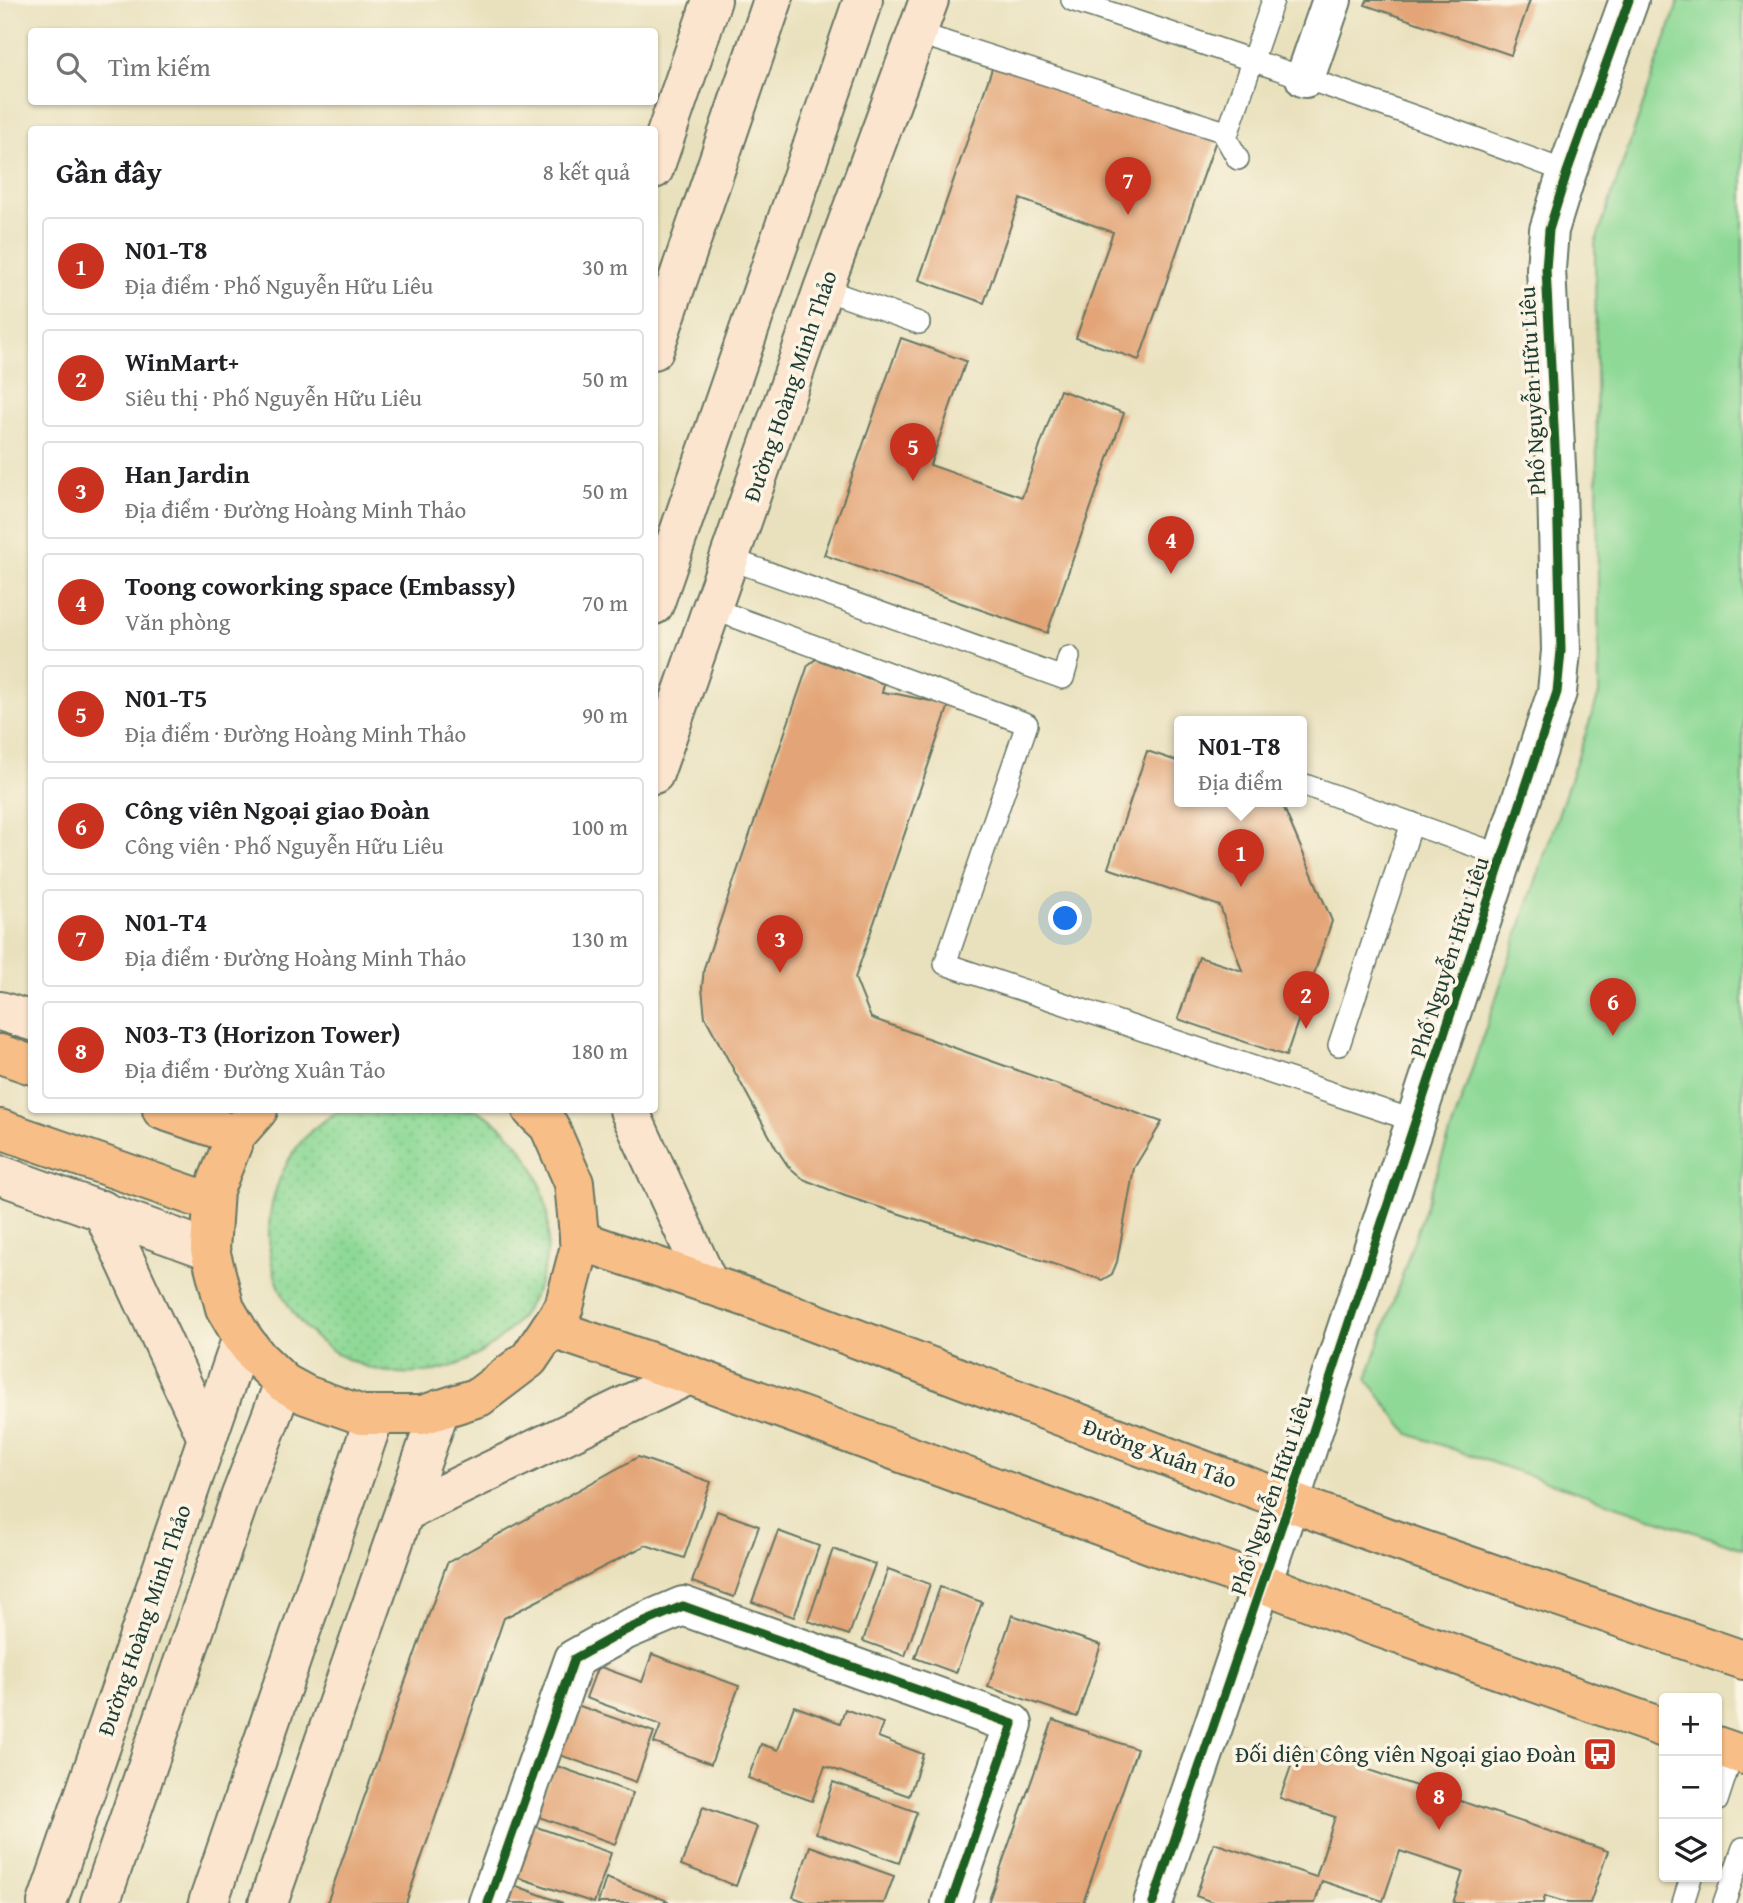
<!DOCTYPE html>
<html lang="vi">
<meta charset="utf-8">
<style>
body{margin:0;font-family:"Gentium Book Plus",serif;background:#f2f2f2;color:#202124}
.controls{position:absolute;right:21px;bottom:21px;display:grid;overflow:hidden;border-radius:7px;box-shadow:0 2px 5px #0004}
.controls button{width:63px;height:63px;display:grid;place-items:center;padding:0;border:0;border-bottom:2px solid #e0e0e0;background:#fff;color:#202124;font:35px sans-serif}
.you{position:absolute;left:1066px;top:919px;width:24px;height:24px;margin:-18px;border:5px solid #fff;border-radius:50%;background:#1a73e8;box-shadow:0 0 0 10px #1a73e833}
.badge{display:grid;place-items:center;width:46px;height:46px;border-radius:50%;background:#c8321e;color:#fff;font-size:23px;font-weight:700}
.pin{position:absolute;translate:-50% -58px;filter:drop-shadow(0 2px 4px #0008)}
.pin::after{content:'';position:absolute;top:37px;width:24px;height:21px;background:inherit;clip-path:polygon(0 0,100% 0,50% 100%)}
.popup{position:absolute;left:1174px;top:716px;width:133px;height:91px;box-sizing:border-box;display:grid;place-content:center;border-radius:7px;background:#fff;filter:drop-shadow(0 2px 5px #0005);font-size:23px;white-space:nowrap;color:#757577}
.popup b{font-size:26px;color:#202124}
.popup::after{content:'';position:absolute;left:50%;top:100%;margin-left:-14px;border:14px solid transparent;border-top-color:#fff}
.list{margin:0;padding:0;list-style:none}
h2{display:flex;justify-content:space-between;align-items:center;height:91px;margin:0;padding:0 28px;font-size:30px}
h2 small{font-size:23px;font-weight:400;color:#757577}
.list li{display:grid;grid-template-columns:46px 1fr auto;gap:21px;align-items:center;box-sizing:border-box;height:98px;margin:0 14px 14px;padding:0 14px;border:2px solid #e0e0e0;border-radius:7px}
.list b{display:block;font-size:26px;white-space:nowrap}
.list p{margin:0;font-size:23px;white-space:nowrap;color:#757577}
.list em{font-size:23px;font-style:normal;color:#757577}
.icon{flex:none;width:38px;height:38px;fill:none;stroke:currentColor;stroke-width:2;stroke-linecap:round;stroke-linejoin:round}
.map{position:relative;flex:none;width:1743px;height:1903px;overflow:hidden}
.search{position:absolute;background:#fff;box-shadow:0 2px 5px #0004;left:28px;top:28px;width:630px;height:77px;display:flex;align-items:center;gap:18px;box-sizing:border-box;padding:0 24px;border-radius:7px;color:#757577;font-size:26px}
.panel{position:absolute;background:#fff;box-shadow:0 2px 5px #0004;left:28px;top:126px;width:630px;height:987px;border-radius:7px}
.map>svg:first-child{display:block}
</style>
<div class="map">
<svg width="1743" height="1903" viewBox="0 0 1743 1903">
<defs>
<pattern id="grass-dots" width="8" height="8" patternUnits="userSpaceOnUse" patternTransform="scale(1.75)"><rect width="8" height="8" fill="#8ed996"/><path d="M2 2h.1M6 6h.1" fill="none" stroke="#7abb82" stroke-width="1.8" stroke-linecap="round"/></pattern>
</defs>
<rect width="100%" height="100%" fill="#fcf5e5"/>
<filter id="ink" filterUnits="userSpaceOnUse"><feTurbulence type="fractalNoise" baseFrequency=".0143" numOctaves="2"/><feDisplacementMap in="SourceGraphic" scale="14" xChannelSelector="R" yChannelSelector="G"/><feConvolveMatrix kernelMatrix="1 2 1 2 8 2 1 2 1" color-interpolation-filters="sRGB"/></filter>
<filter id="wash" filterUnits="userSpaceOnUse"><feTurbulence type="fractalNoise" baseFrequency=".00686" numOctaves="4" result="noise"/><feDisplacementMap in="SourceGraphic" scale="28" xChannelSelector="R" yChannelSelector="G"/><feGaussianBlur stdDeviation="1.57" result="paint"/><feColorMatrix in="noise" values="0 0 0 0 0 0 0 0 0 0 0 0 0 0 0 0 0 1.4 0 .05"/><feComposite in="paint" operator="in"/></filter>
<g filter="url(#wash)">
<rect width="100%" height="100%" fill="#e9e1bd"/>
<path fill="url(#grass-dots)" stroke="#568b65" stroke-width="2" d="M340,1110H476C521,1132 548,1181 548,1230C549,1271 534,1306 505,1334C409,1425 255,1347 270,1216C274,1185 288,1154 310,1132C319,1123 330,1117 340,1110Z"/>
<path fill="#8ed996" stroke="#568b65" stroke-width="2" d="M1679,0H1743V1549L1409,1434L1367,1379L1599,694L1595,244Z"/>
<g id="blocks">
<g fill="#e3a577">
<path d="M1367,0H1530L1511,55L1365,5Z"/>
<path d="M994,63L1216,140L1139,360L1076,338L1113,232L1020,199L984,303L919,280Z"/>
<path d="M901,338L966,361L930,465L1022,497L1060,390L1124,413L1047,633L824,555Z"/>
<path d="M816,659L884,684L882,693L897,694L949,705L855,978L871,1018L1162,1122L1134,1168L1117,1262L1112,1274L1102,1280L845,1196L803,1179L788,1166L776,1148L705,1017L702,988L704,968L808,665Z"/>
<path d="M1147,751L1180,762V801H1281L1332,921L1286,1056L1178,1019L1199,957L1242,971L1220,906L1108,868Z"/>
<path d="M638,1457L711,1482L684,1558L646,1545L504,1618L406,1903H327L447,1563Z"/>
<path d="M717,1511L759,1526L734,1597L692,1582Z"/>
<path d="M778,1531L819,1546L794,1617L752,1602Z"/>
<path d="M833,1549L875,1564L849,1635L808,1621Z"/>
<path d="M888,1569L930,1584L905,1656L863,1641Z"/>
<path d="M940,1587L982,1602L956,1673L915,1658Z"/>
<path d="M1012,1615L1101,1645L1077,1717L988,1687Z"/>
<path d="M652,1654L739,1686L711,1764L654,1743L661,1725L586,1698L598,1666L642,1682Z"/>
<path d="M574,1704L654,1732L636,1782L557,1754Z"/>
<path d="M794,1706L840,1723L845,1709L883,1723L878,1737L923,1754L909,1796L825,1766L812,1801L748,1778L761,1744L778,1750Z"/>
<path d="M1053,1720L1137,1749L1083,1903H988Z"/>
<path d="M1298,1746L1608,1851L1590,1903H1568L1545,1896L1543,1903H1453L1463,1872L1400,1851L1383,1901L1322,1881L1315,1903H1215L1196,1896L1214,1843L1316,1877L1335,1817L1280,1798Z"/>
<path d="M554,1765L633,1793L615,1844L536,1816Z"/>
<path d="M833,1782L917,1812L899,1863L816,1833Z"/>
<path d="M703,1807L757,1827L736,1886L681,1865Z"/>
<path d="M531,1825L611,1853L594,1903L514,1876Z"/>
<path d="M810,1846L894,1876L884,1903H809L793,1897Z"/>
<path d="M606,1878L668,1901V1903H598Z"/>
<path d="M511,1884L563,1903H504Z"/>
</g>
</g>
</g>
<g filter="url(#ink)">
<use href="#blocks" fill-opacity="0" stroke="#667664" stroke-width="2"/>
<g fill="none" stroke-linecap="round" stroke-linejoin="round">
<g stroke="#667664" stroke-width="24">
<g id="lane">
<path d="M1072,0C1237,55 1403,110 1567,172"/>
<path d="M917,33L1222,131L1238,159"/>
<path d="M1226,138L1273,0"/>
<path d="M823,289L919,323"/>
<path d="M730,559L1063,678L1069,657"/>
<path d="M713,609L1027,724L945,964L1415,1121"/>
<path d="M1302,784L1503,856"/>
<path d="M1339,1045L1412,823"/>
<path d="M1717,1801L1733,1752"/>
<path d="M1683,1903L1691,1877"/>
<path d="M1724,1903L1743,1848"/>
</g>
</g>
<g stroke="#667664" stroke-width="42">
<g id="street">
<path d="M1305,78L1332,0"/>
<path d="M488,1903L574,1659L626,1630L683,1606L1013,1724L951,1903"/>
<path d="M1153,1903L1290,1501L1557,692L1561,651L1557,486L1546,269L1549,230L1567,172L1629,0"/>
</g>
</g>
<g stroke="#667664" stroke-width="42">
<g id="secondary">
<path d="M654,169L712,0"/>
<path d="M654,350L773,0"/>
<path d="M654,605L863,0"/>
<path d="M654,774L823,289L929,0"/>
<path d="M0,1011L32,1021"/>
<path d="M629,1110L709,1285"/>
<path d="M0,1175L210,1250"/>
<path d="M102,1210L207,1438"/>
<path d="M405,1512L689,1375"/>
<path d="M47,1903L242,1337"/>
<path d="M100,1903L241,1495L284,1383"/>
<path d="M208,1903L375,1415"/>
<path d="M268,1903L440,1409"/>
</g>
</g>
<g stroke="#667664" stroke-width="42">
<g id="primary">
<path d="M0,1054L32,1065"/>
<path d="M162,1110L236,1135"/>
<path d="M258,1110L236,1135L214,1190L210,1250L225,1308L242,1337L258,1358L284,1383L306,1395L362,1415H422L479,1397L529,1359L564,1307L580,1246L574,1183L549,1126L532,1110"/>
<path d="M0,1129L213,1203"/>
<path d="M579,1240L752,1299L1187,1464L1383,1536L1743,1660"/>
<path d="M550,1328L689,1375L1158,1547L1262,1583L1352,1618L1664,1728"/>
<path d="M1717,1746L1743,1755"/>
</g>
</g>
<use href="#lane" stroke="#fff" stroke-width="21"/>
<use href="#street" stroke="#fff" stroke-width="38"/>
<use href="#secondary" stroke="#fce5cf" stroke-width="38"/>
<use href="#primary" stroke="#f7be87" stroke-width="38"/>
<g stroke="#fcf5e5" stroke-width="13">
<g id="cycleway">
<path d="M488,1903L574,1659L626,1630L683,1606L1013,1724L951,1903"/>
<path d="M1153,1903L1290,1501L1557,692L1561,651L1557,486L1546,269L1549,230L1567,172L1629,0"/>
</g>
</g>
<use href="#cycleway" stroke="#1b5e20" stroke-width="9"/>
</g>
</g>
<defs>
<g id="bus-square" transform="scale(1.75)"><rect x="-9" y="-9" width="18" height="18" rx="4" fill="#c8321e" stroke="#fcf5e5"/><path d="M-5-6H5V4H4V6H2V4H-2V6H-4V4H-5ZM-3.5-4V0h7V-4ZM-3.5 1.2v1.5H-2V1.2ZM2 1.2v1.5H3.5V1.2Z" fill="#fff"/></g>
</defs>
<g fill-rule="evenodd">
<use href="#bus-square" x="1600" y="1754"/>
</g>
<g text-anchor="middle" stroke-width="7" stroke-linejoin="round" paint-order="stroke">
<g font-size="23" fill="#1f3d34" stroke="#fcf5e5">
<text transform="translate(790 386) rotate(-71)" y="8">Đường Hoàng Minh Thảo</text>
<text transform="translate(1532 391) rotate(-93)" y="8">Phố Nguyễn Hữu Liêu</text>
<text transform="translate(1449 957) rotate(-72)" y="8">Phố Nguyễn Hữu Liêu</text>
<text transform="translate(1160 1453) rotate(20)" y="8">Đường Xuân Tảo</text>
<text transform="translate(1271 1495) rotate(-71)" y="8">Phố Nguyễn Hữu Liêu</text>
<text transform="translate(144 1620) rotate(-71)" y="8">Đường Hoàng Minh Thảo</text>
</g>
<g font-size="23" fill="#1f3d34" stroke="#fcf5e5" text-anchor="end">
<text x="1576" y="1762">Đối diện Công viên Ngoại giao Đoàn</text>
</g>
</g>
</svg>
<div class="controls">
<button>+</button>
<button>−</button>
<button><svg class="icon" aria-label="layers" viewBox="0 0 24 24"><path d="M12 4l9 5-9 5-9-5zM3 14l9 5 9-5"/></svg></button>
</div>
<div class="you"></div>
<div class="pin badge" style="left:1241px;top:887px">1</div>
<div class="popup"><b>N01-T8</b>Địa điểm</div>
<div class="pin badge" style="left:1306px;top:1029px">2</div>
<div class="pin badge" style="left:780px;top:973px">3</div>
<div class="pin badge" style="left:1171px;top:574px">4</div>
<div class="pin badge" style="left:913px;top:481px">5</div>
<div class="pin badge" style="left:1613px;top:1036px">6</div>
<div class="pin badge" style="left:1128px;top:215px">7</div>
<div class="pin badge" style="left:1439px;top:1830px">8</div>
<div class="search"><svg class="icon" aria-label="search" viewBox="0 0 24 24"><circle cx="10" cy="10" r="6"/><path d="M15 15l6 6"/></svg>Tìm kiếm</div>
<section class="panel">
<h2>Gần đây<small>8 kết quả</small></h2>
<ul class="list">
<li><span class="badge">1</span><div><b>N01-T8</b><p>Địa điểm · Phố Nguyễn Hữu Liêu</p></div><em>30 m</em></li>
<li><span class="badge">2</span><div><b>WinMart+</b><p>Siêu thị · Phố Nguyễn Hữu Liêu</p></div><em>50 m</em></li>
<li><span class="badge">3</span><div><b>Han Jardin</b><p>Địa điểm · Đường Hoàng Minh Thảo</p></div><em>50 m</em></li>
<li><span class="badge">4</span><div><b>Toong coworking space (Embassy)</b><p>Văn phòng</p></div><em>70 m</em></li>
<li><span class="badge">5</span><div><b>N01-T5</b><p>Địa điểm · Đường Hoàng Minh Thảo</p></div><em>90 m</em></li>
<li><span class="badge">6</span><div><b>Công viên Ngoại giao Đoàn</b><p>Công viên · Phố Nguyễn Hữu Liêu</p></div><em>100 m</em></li>
<li><span class="badge">7</span><div><b>N01-T4</b><p>Địa điểm · Đường Hoàng Minh Thảo</p></div><em>130 m</em></li>
<li><span class="badge">8</span><div><b>N03-T3 (Horizon Tower)</b><p>Địa điểm · Đường Xuân Tảo</p></div><em>180 m</em></li>
</ul>
</section>
</div>
